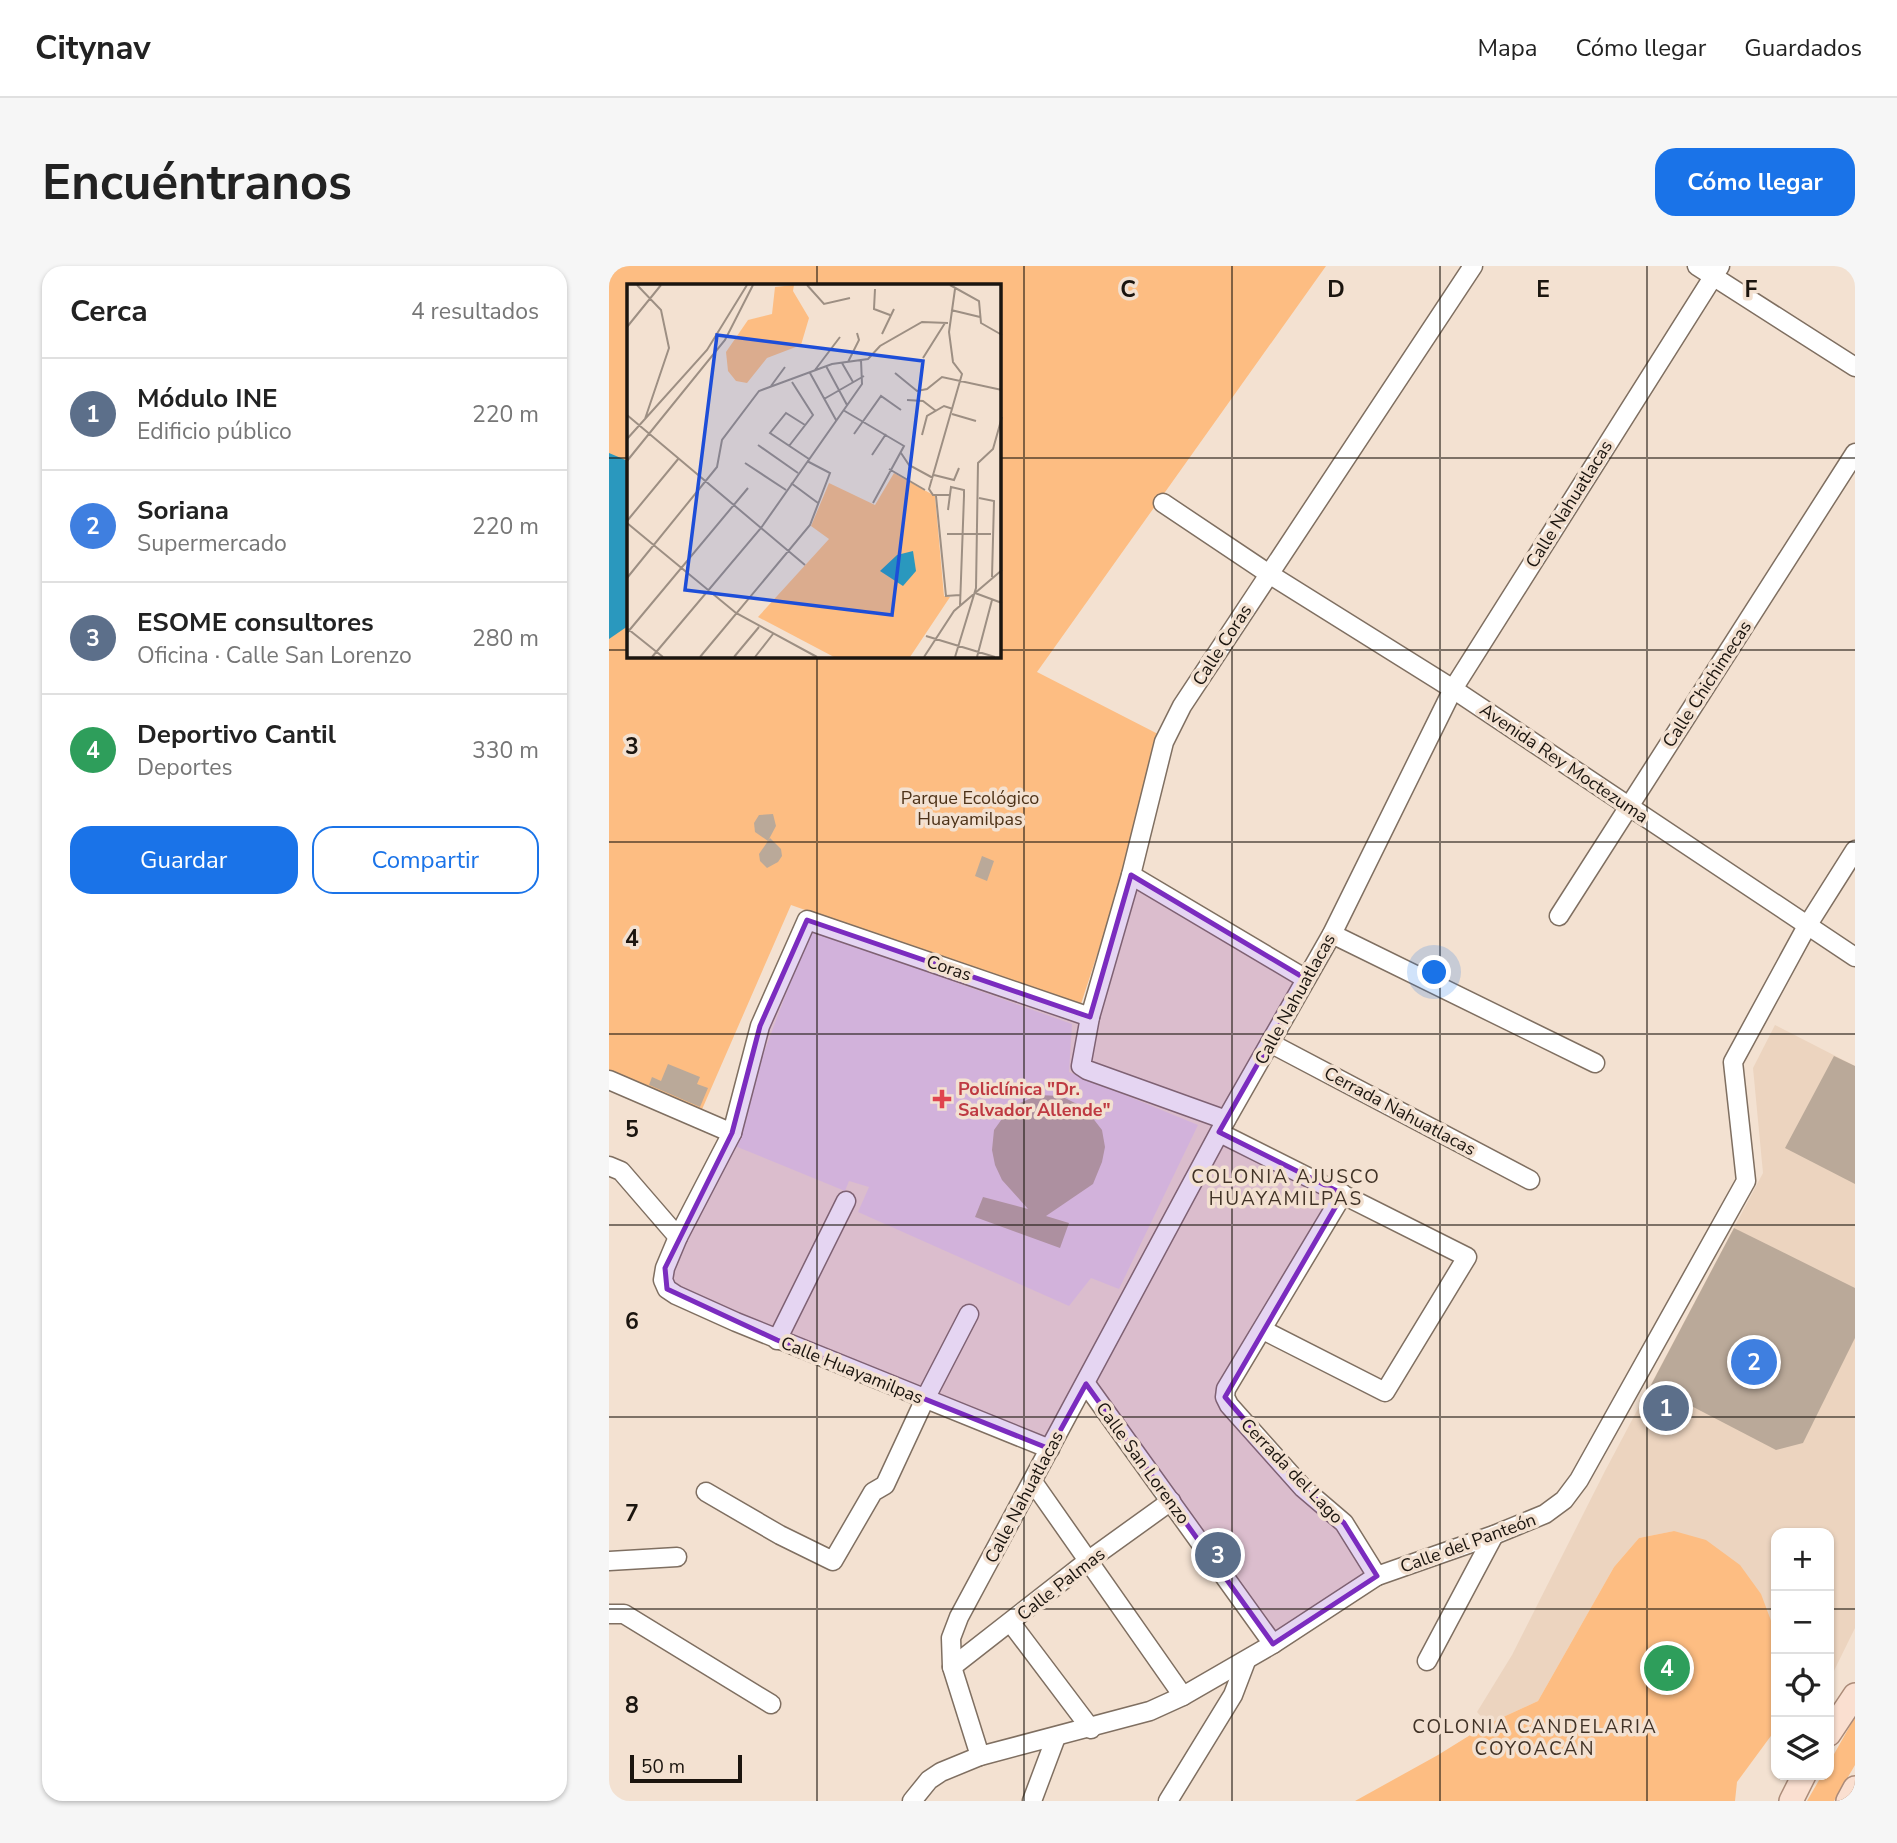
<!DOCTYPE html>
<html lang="es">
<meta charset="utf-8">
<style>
body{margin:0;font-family:"Nunito Sans",sans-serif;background:#f6f6f6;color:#222}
.controls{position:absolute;right:21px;bottom:21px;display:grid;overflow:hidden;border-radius:14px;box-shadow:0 2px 5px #0004}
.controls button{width:63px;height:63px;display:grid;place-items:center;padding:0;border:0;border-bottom:2px solid #e0e0e0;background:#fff;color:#222;font:35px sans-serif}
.scale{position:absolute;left:21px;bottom:18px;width:112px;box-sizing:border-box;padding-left:7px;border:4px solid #1b150f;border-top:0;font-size:19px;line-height:24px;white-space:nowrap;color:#1b150f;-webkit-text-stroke:5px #f3e1d1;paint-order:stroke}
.you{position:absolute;left:826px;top:707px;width:24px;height:24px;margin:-18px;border:5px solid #fff;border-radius:50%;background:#1a73e8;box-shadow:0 0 0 10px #1a73e833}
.badge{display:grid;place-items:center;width:46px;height:46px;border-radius:50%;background:#1a73e8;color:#fff;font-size:23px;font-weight:700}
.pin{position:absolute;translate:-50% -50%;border:4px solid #fff;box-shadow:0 2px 7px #0006}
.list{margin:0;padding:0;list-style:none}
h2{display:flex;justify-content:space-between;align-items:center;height:91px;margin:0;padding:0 28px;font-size:30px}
h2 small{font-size:23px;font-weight:400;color:#767676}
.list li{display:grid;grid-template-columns:46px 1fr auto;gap:21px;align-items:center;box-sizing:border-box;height:112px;padding:0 28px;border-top:2px solid #e0e0e0}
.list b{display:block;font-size:26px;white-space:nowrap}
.list p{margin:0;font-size:23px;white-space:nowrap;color:#767676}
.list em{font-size:23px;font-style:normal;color:#767676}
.actions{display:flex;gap:14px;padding:21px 28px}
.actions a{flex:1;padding:16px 0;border:2px solid #1a73e8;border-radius:21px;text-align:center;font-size:24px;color:#1a73e8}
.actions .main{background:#1a73e8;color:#fff}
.icon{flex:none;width:38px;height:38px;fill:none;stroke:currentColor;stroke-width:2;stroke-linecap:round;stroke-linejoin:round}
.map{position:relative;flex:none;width:1246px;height:1535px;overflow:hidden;border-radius:21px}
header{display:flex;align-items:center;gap:42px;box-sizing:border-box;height:98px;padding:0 35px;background:#fff;border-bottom:2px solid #e0e0e0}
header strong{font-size:33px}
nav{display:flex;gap:38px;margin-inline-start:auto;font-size:24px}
.intro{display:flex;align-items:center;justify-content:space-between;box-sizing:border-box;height:168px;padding:0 42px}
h1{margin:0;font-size:49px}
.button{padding:18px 32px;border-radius:21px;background:#1a73e8;color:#fff;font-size:24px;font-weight:700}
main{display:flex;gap:42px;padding:0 42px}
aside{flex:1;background:#fff;border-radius:21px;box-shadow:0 2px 5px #0004}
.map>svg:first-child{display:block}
</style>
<header>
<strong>Citynav</strong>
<nav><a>Mapa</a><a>Cómo llegar</a><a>Guardados</a></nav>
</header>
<div class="intro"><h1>Encuéntranos</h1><a class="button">Cómo llegar</a></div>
<main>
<aside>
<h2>Cerca<small>4 resultados</small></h2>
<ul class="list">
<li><span class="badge" style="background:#5c6f8a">1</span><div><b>Módulo INE</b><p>Edificio público</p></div><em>220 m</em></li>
<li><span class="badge" style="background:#3f7fe0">2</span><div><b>Soriana</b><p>Supermercado</p></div><em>220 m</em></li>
<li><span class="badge" style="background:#5c6f8a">3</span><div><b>ESOME consultores</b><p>Oficina · Calle San Lorenzo</p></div><em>280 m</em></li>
<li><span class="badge" style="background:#2e9e5b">4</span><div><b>Deportivo Cantil</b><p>Deportes</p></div><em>330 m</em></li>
</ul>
<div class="actions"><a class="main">Guardar</a><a>Compartir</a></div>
</aside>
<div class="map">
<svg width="1246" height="1535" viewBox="0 0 1246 1535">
<rect width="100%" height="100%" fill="#f3e1d1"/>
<path fill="#ecd4bf" d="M1166,759L1246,800V1362L1220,1415V1267H1167V1368L1164,1358L1065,1265L1030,1272L1005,1301L929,1435L879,1458L868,1446L903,1389L996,1205L1154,907L1144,802Z"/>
<path fill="#e8d4e3" d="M201,664L463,758L460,806L589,859L510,1023L482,1012L460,1040L249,946L260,921L240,915L236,925L126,880L154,789Z"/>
<g fill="#fdbd82" fill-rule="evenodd">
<path d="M0,0H717L428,406L549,468L518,597L471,741L182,639L91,848L0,809ZM19,19H390V390H19Z"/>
<path d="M1065,1265L1097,1274L1131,1299L1152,1328L1167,1368V1463L1128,1516L1126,1535H746L829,1489L879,1458L929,1435L1005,1301L1030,1272Z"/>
<path d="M1246,1451V1499L1225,1535H1198L1213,1509H1220V1497Z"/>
</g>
<path fill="#2a98be" d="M0,187L19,195V360L0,373Z"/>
<g fill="#baa999">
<path d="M164,548L167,560L159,575L146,566L145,557L150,549Z"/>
<path d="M161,572L172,583L173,590L169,596L158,602L151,595L150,588Z"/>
<path d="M373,590L385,595L378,615L366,610Z"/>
<path d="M1225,790L1246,800V918L1176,882Z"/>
<path d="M59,798L91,811L88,818L99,822L91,841L40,819L43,811L52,815Z"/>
<path d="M429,829L452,830L476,842L493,864L496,881L493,896L484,918L437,950L460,957L451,982L366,951L374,931L419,943L393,914L386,899L383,884L385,864L395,850L409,838Z"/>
<path d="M1125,962L1246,1022V1072L1194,1177L1167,1184L1042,1119Z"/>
</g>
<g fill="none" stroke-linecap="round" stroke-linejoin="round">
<g stroke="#7f6f61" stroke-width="21">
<g id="minor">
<path d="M1088,0L1246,101"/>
<path d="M554,237L660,308L844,423L1246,691"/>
<path d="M522,609L697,713"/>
<path d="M950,650L1246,187"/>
<path d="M723,668L986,797"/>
<path d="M661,777L921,914"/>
<path d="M0,814L123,867"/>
<path d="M617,854L478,804L472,800L481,751L522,609L555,476L573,440L864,0"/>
<path d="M611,867L858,991L776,1126L654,1064"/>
<path d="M0,900L12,905L69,971"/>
<path d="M734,928L617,1123L616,1131L620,1139L694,1222L735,1257L768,1310"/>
<path d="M168,1074L237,935"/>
<path d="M477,1118L664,1378"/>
<path d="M441,1183L127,1056L67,1029L58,1023L54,1014L56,1002L69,971L123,867L151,760L198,654L481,751"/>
<path d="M424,1216L574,1430"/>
<path d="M97,1226L171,1269L224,1295L264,1226L276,1219L316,1133L360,1048"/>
<path d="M0,1295L68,1291"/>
<path d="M0,1348H15L162,1438"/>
<path d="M402,1357L482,1463"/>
<path d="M818,1395L885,1269"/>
<path d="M343,1401L480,1294L562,1235"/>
<path d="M371,1490L343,1401L342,1372L350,1351L617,854L723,668L844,423L1111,0"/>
<path d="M303,1535L320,1514L332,1506L371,1490L541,1445L574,1430L664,1378L768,1310L885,1269L936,1248L955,1234L970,1214L1137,915L1124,796L1198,660L1246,584"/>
<path d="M423,1535L447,1471"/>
<path d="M559,1535L624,1429L637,1395"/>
</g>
</g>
<g stroke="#aa8a78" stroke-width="26">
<g id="major">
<path d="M1220,1468L1246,1429"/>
<path d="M1182,1535L1195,1509"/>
<path d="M1239,1535L1246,1522"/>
</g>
</g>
<use href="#minor" stroke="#fff" stroke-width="18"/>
<use href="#major" stroke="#fadfd0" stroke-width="23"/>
</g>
<path fill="#7b2cbf" fill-opacity="0.2" stroke="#7b2cbf" stroke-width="5" stroke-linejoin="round" d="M522,609L697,713L610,866L734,928L616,1131L694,1222L735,1257L768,1310L664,1378L477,1118L441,1183L168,1074L58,1023L56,1002L123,867L151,760L198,654L481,751Z"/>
<path fill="none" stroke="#1b150f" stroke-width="2" stroke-opacity="0.55" d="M208,0V19M415,0V1535M623,0V1535M831,0V1535M1038,0V1535M0,192H19M390,192H1246M0,384H19M390,384H1246M208,390V1535M0,576H1246M0,768H1246M0,959H1246M0,1151H1246M0,1343H1167M1220,1343H1246"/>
<path fill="#e0444e" stroke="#f3e1d1" stroke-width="2.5" d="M329.5 822.5h7v7h7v7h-7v7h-7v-7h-7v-7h7z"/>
<g text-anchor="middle" stroke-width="7" stroke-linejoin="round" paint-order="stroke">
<g font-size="18" fill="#1b150f" stroke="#f3e1d1">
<text transform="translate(960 238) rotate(-58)" y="6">Calle Nahuatlacas</text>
<text transform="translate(613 379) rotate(-57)" y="6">Calle Coras</text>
<text transform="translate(1098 418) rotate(-57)" y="6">Calle Chichimecas</text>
<text transform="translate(955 497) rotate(34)" y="6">Avenida Rey Moctezuma</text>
<text transform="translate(340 702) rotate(19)" y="6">Coras</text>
<text transform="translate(686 733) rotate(-61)" y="6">Calle Nahuatlacas</text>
<text transform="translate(791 845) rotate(28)" y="6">Cerrada Nahuatlacas</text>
<text transform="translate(243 1104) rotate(22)" y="6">Calle Huayamilpas</text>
<text transform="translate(534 1197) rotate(54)" y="6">Calle San Lorenzo</text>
<text transform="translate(683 1205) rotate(46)" y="6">Cerrada del Lago</text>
<text transform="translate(415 1231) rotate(-62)" y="6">Calle Nahuatlacas</text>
<text transform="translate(859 1277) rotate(-20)" y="6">Calle del Panteón</text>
<text transform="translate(452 1318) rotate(-38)" y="6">Calle Palmas</text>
</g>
<g font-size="18" fill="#4d3218" stroke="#f3e1d1">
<text x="361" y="538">Parque Ecológico<tspan x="361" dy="21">Huayamilpas</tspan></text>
</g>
<g font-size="18" font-weight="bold" fill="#be3a42" stroke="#f3e1d1" text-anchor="start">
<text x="349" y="829">Policlínica "Dr.<tspan x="349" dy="21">Salvador Allende"</tspan></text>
</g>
<g font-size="19" letter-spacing="2" fill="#403226" stroke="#f3e1d1">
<text x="677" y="917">COLONIA AJUSCO<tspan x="677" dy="22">HUAYAMILPAS</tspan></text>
<text x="926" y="1467">COLONIA CANDELARIA<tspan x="926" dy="22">COYOACÁN</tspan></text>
</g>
</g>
<g transform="translate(18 18)">
<rect width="374" height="374" fill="#f3e1d1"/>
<path d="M167,1L166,7L182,34L174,61L140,74L120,99L109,97L101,87L99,68L121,36L145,30L148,3ZM267,189L308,212L317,312L323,313L283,373H207L131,333L202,255L184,242L202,199L248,221Z" fill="#fdbd82"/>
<path d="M286,267L289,287L276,302L253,287L270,271Z" fill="#2a98be"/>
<path fill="none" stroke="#9d8f83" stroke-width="2" d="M10,1L34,26L42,64L18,135M180,1L197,20L223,14M323,1L352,17L354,39L375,51M248,5L247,25L263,31M324,26L353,33M0,43L34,1M255,50L267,25M296,74L318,39M221,78L232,56L230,49M215,79L226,98M199,82L220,121M188,86L213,53M183,89L209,136M268,89L290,107L300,105L315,93L375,106M144,102L158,83M197,115L237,92M280,116L296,117L309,127M216,126L277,162L246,219M325,130L349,137M0,131L178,281M178,141L159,129L143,149L182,175M227,150L254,112L274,126M295,151L300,132L317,122L326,125M0,155L80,66L120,1M131,161L171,189M162,162L186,131L165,98M274,169L282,181L306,194M245,171L259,150M0,177L98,56L126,1M118,179L159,206M262,185L298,206M307,191L327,196L332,184M164,199L191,219M323,211H306L302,205L335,90L326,78L322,48L328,5M309,212L319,312L333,311M352,214L367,217L365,293M321,226L324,203L337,206V212M0,237L52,174M0,239L109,329L190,373M320,250H364M0,294L90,183L95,156L132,107L205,80L241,75L253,62L295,38L321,39M348,309L375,319M333,322L337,212M1,345L36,373M0,349L121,204M299,352L368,373M25,373L134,244L235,100L234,76M73,373L183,241L203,189L180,177M107,373L132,343M128,373L146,350M297,373L327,327L375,286M328,373L349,304L351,179L366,165L375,133M350,373L365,316"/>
<path fill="#1d4ed8" fill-opacity="0.15" stroke="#1d4ed8" stroke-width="3.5" d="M90,51L296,77L265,331L58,306Z"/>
<rect width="374" height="374" fill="none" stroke="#1b150f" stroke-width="3.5"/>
</g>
<g font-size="23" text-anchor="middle" font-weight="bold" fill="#1b150f" stroke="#f3e1d1" stroke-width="7" stroke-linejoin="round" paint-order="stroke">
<text x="519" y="31">C</text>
<text x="727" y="31">D</text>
<text x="934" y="31">E</text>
<text x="1142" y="31">F</text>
<text x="23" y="488">3</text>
<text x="23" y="680">4</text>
<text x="23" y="871">5</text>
<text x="23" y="1063">6</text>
<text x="23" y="1255">7</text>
<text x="23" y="1447">8</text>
</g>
</svg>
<div class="controls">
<button>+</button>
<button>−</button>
<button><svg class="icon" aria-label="locate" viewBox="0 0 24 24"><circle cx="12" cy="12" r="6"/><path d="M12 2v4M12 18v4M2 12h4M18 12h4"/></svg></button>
<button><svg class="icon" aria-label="layers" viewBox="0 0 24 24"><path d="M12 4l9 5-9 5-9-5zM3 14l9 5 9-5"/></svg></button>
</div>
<div class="scale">50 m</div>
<div class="you"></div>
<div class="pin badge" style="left:1057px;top:1142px;background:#5c6f8a">1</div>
<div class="pin badge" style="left:1145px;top:1096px;background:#3f7fe0">2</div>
<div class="pin badge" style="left:609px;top:1289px;background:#5c6f8a">3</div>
<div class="pin badge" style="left:1058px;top:1402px;background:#2e9e5b">4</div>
</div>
</main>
